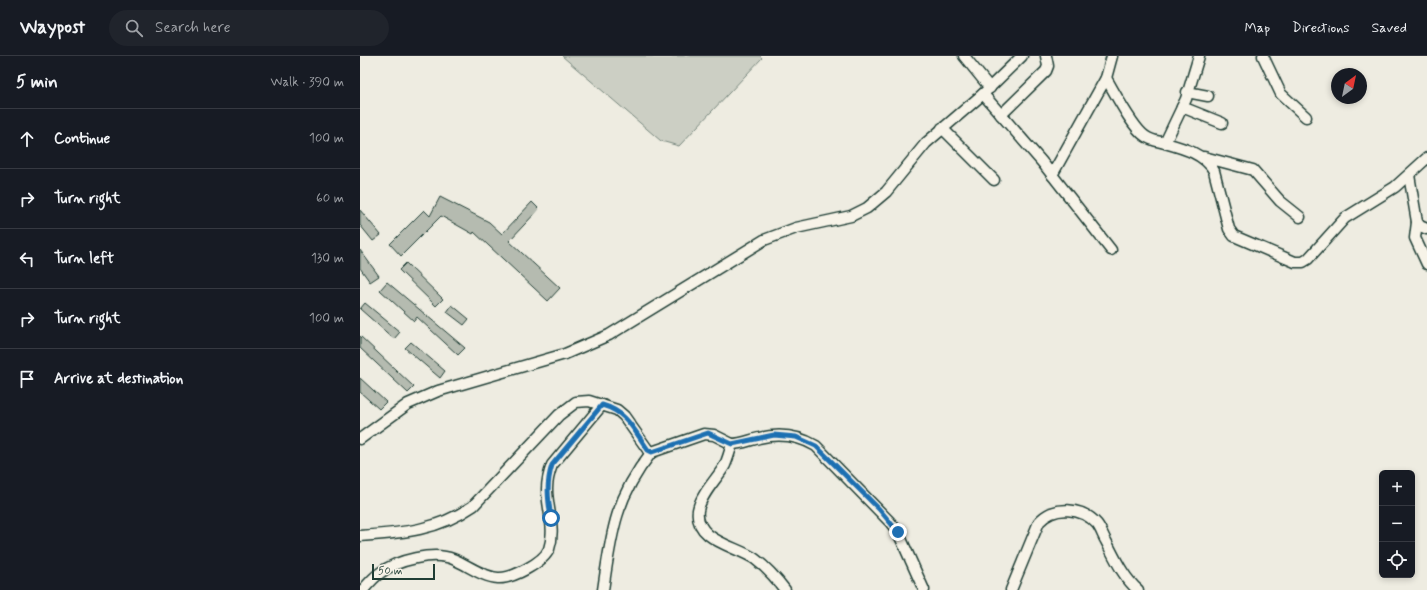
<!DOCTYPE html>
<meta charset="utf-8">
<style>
body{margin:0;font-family:Mynerve,sans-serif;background:#20242c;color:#f1f3f6}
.controls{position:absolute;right:12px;bottom:12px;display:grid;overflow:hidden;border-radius:6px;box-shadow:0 2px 6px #0003}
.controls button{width:36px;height:36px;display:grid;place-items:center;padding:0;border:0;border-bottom:1px solid #363941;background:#171b24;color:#f1f3f6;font:20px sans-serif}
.compass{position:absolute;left:971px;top:12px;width:36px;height:36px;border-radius:50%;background:#171b24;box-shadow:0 2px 6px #0003;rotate:33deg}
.scale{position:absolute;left:12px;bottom:10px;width:63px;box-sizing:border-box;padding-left:4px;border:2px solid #1f3d34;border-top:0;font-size:11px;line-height:14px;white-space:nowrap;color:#1f3d34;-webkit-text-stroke:3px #f7f3e8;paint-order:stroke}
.stop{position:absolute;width:12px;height:12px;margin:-9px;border:3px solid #1f6fb2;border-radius:50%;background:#fff}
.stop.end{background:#1f6fb2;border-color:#fff;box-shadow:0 1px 4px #0008}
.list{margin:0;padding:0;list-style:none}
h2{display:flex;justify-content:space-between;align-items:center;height:52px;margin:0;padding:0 16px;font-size:17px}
h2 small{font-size:13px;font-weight:400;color:#9ea1a6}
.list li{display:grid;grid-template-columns:26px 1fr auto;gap:12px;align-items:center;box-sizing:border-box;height:60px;padding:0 16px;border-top:1px solid #363941}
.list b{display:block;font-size:15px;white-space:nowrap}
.list em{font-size:13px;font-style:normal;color:#9ea1a6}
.icon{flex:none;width:22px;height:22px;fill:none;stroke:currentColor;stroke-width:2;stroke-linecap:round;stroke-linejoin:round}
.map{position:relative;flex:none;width:1067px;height:534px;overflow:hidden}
header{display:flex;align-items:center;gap:24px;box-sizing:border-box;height:56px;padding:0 20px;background:#171b24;border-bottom:1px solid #363941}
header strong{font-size:19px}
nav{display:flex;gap:22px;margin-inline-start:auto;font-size:14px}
.search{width:280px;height:36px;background:#20242c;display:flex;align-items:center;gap:10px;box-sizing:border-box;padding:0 14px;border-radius:22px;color:#9ea1a6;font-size:15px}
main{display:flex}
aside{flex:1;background:#171b24}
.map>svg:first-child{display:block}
</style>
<header>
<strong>Waypost</strong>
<div class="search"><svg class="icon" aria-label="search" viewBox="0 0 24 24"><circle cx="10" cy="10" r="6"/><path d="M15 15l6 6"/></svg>Search here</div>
<nav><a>Map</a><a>Directions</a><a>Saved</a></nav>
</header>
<main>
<aside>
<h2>5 min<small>Walk · 390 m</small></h2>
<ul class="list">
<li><svg class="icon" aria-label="ahead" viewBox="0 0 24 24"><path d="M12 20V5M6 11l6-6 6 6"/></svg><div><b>Continue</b></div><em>100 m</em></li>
<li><svg class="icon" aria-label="right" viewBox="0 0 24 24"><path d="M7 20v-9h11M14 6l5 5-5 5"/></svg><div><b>Turn right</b></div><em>60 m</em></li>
<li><svg class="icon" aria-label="left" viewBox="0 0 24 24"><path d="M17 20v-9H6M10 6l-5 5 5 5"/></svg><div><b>Turn left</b></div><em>130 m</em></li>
<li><svg class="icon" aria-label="right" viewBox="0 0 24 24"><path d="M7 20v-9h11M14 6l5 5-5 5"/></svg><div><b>Turn right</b></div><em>100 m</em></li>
<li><svg class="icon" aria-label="arrive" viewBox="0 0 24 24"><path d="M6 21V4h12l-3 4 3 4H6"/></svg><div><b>Arrive at destination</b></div></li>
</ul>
</aside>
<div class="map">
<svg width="1067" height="534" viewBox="0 0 1067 534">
<rect width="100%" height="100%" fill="#eeece1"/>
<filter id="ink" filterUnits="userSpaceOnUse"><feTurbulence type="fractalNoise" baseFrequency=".025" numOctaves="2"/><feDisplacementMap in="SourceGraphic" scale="8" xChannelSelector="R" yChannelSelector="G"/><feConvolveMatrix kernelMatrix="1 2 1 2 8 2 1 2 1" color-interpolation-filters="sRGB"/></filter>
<g filter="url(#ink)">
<path fill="#cccfc4" stroke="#76867c" d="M202,0H400L402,2L319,90L301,85Z"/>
<g fill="#b5bbb0" stroke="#1f3d34">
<path d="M80,141L129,166L142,178L172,146L179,153L149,185L200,232L188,245L114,176L113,178L81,160L41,200L30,188L64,154L70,160Z"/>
<path d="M0,154L21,179L13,185L0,169Z"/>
<path d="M0,194L19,220L10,226L0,212Z"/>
<path d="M46,207L83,243L76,250L39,214Z"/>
<path d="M27,226L105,292L98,299L57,261L54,265L20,234Z"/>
<path d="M5,247L40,276L34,283L0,253Z"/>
<path d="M92,249L109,263L104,269L87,256Z"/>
<path d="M0,280L54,331L48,337L0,292Z"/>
<path d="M51,286L85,315L80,322L45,292Z"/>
<path d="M0,322L26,346L19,353L0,336Z"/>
</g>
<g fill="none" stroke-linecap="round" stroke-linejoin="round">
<g stroke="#1f3d34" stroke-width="13">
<g id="street">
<path d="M604,0L630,32"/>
<path d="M903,0L921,38L946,61"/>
<path d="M746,22C755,37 772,71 785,80C792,85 798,85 805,87C823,92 845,98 854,115L869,173L874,180L935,206H943L948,203L985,162L1035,131L1067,102"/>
<path d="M827,36L848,40"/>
<path d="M623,38L682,106L751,194"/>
<path d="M822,51L862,67"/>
<path d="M641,59L686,15L688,10L686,0"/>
<path d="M582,72L634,124"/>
<path d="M805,87L826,43L839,0"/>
<path d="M844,101L893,114L920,145L940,161"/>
<path d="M692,119L746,22L752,0"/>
<path d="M1049,119L1057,166L1060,170L1067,173"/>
<path d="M1057,166L1055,182L1067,208"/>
<path d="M0,383L48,348L78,335L205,298L249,279L404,184L436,172L491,160L507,152L526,136L566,87L623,38L662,0"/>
<path d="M372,388C370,395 368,402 365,409C357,423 341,438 338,454C334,485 377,490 395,503C407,512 416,522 425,534"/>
<path d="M0,480C42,477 77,475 113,450L199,359L216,346L229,345L257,354L264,360L288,394L292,396L344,378L354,379L372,388C381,388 390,384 399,382C419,377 438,379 456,390L530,466L538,476L564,534"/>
<path d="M3,534C8,528 14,521 20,517C37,504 74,495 93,503C108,509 122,521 138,522C152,523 184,506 189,493C196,472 187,453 187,433C187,424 189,417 192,409L242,349"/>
<path d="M243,534C251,479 255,442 291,397L288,394"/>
<path d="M651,534L679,466C694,449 722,451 737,468C741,473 743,480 746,485C755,502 763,521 778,534"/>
</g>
</g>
<use href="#street" stroke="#f7f3e8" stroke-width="10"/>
</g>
</g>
<g fill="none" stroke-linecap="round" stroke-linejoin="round" filter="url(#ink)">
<path stroke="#1f6fb2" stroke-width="5" d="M191,462C188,443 186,428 192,409L242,349C267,356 274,374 288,394L292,396L348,377L372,388L414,379L436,381L456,390L519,453L538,476"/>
</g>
</svg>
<div class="controls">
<button>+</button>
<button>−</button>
<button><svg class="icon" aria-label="locate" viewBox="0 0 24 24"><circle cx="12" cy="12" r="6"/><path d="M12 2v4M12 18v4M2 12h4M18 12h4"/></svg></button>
</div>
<svg class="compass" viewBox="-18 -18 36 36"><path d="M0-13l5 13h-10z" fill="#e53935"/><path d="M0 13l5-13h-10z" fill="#9ea1a6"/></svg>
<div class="scale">50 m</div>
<div class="stop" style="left:191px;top:462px"></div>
<div class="stop end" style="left:538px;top:476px"></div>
</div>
</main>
